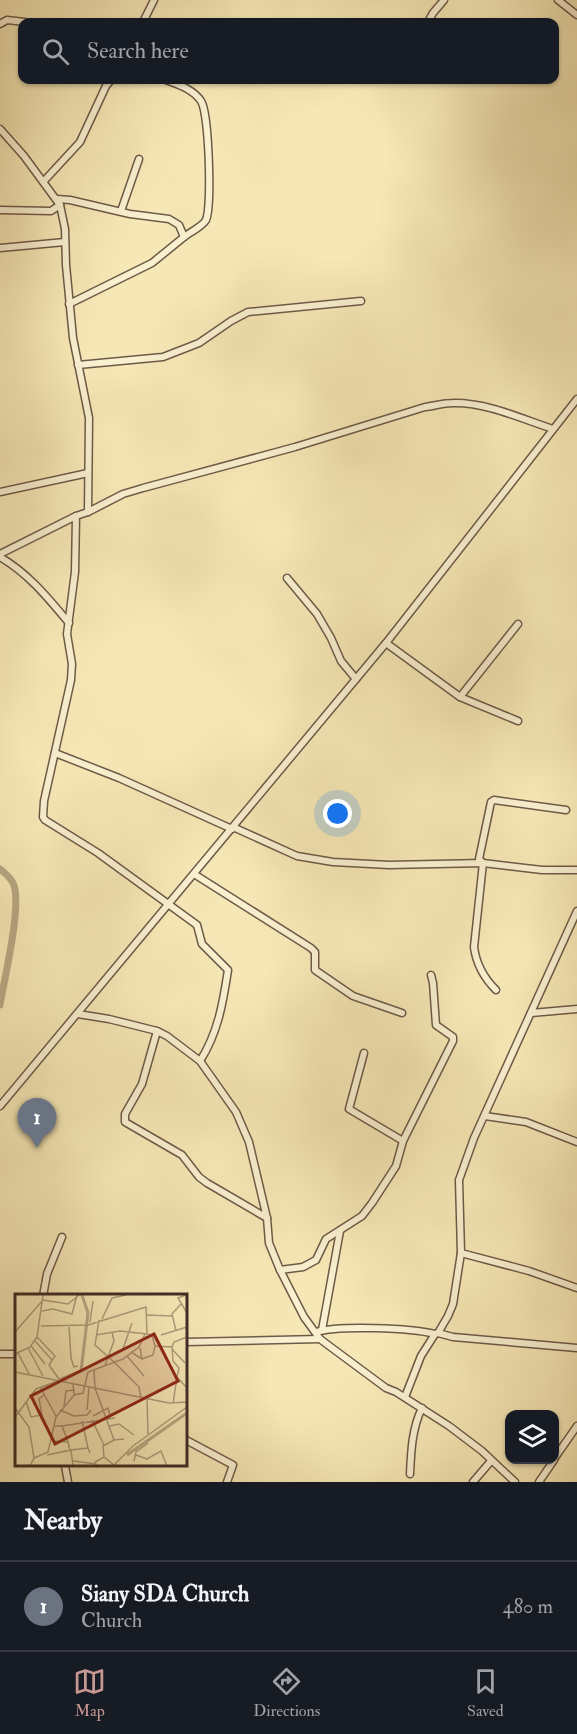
<!DOCTYPE html>
<style>
body{margin:0;font-family:"IM FELL Double Pica",serif;background:#20242c;color:#f1f3f6}
.controls{position:absolute;right:18px;bottom:18px;display:grid;overflow:hidden;border-radius:12px;box-shadow:0 2px 4px #0004}
.controls button{width:54px;height:54px;display:grid;place-items:center;padding:0;border:0;border-bottom:2px solid #363941;background:#171b24;color:#f1f3f6;font:30px sans-serif}
.you{position:absolute;left:338px;top:814px;width:21px;height:21px;margin:-15px;border:4px solid #fff;border-radius:50%;background:#1a73e8;box-shadow:0 0 0 9px #1a73e833}
.badge{display:grid;place-items:center;width:39px;height:39px;border-radius:50%;background:#c59692;color:#fff;font-size:20px;font-weight:700}
.pin{position:absolute;translate:-50% -50px;filter:drop-shadow(0 2px 3px #0008)}
.pin::after{content:'';position:absolute;top:32px;width:21px;height:18px;background:inherit;clip-path:polygon(0 0,100% 0,50% 100%)}
.list{margin:0;padding:0;list-style:none}
h2{display:flex;justify-content:space-between;align-items:center;height:78px;margin:0;padding:0 24px;font-size:26px}
h2 small{font-size:20px;font-weight:400;color:#9ea1a6}
.list li{display:grid;grid-template-columns:39px 1fr auto;gap:18px;align-items:center;box-sizing:border-box;height:90px;padding:0 24px;border-top:2px solid #363941}
.list b{display:block;font-size:22px;white-space:nowrap}
.list p{margin:0;font-size:20px;white-space:nowrap;color:#9ea1a6}
.list em{font-size:20px;font-style:normal;color:#9ea1a6}
.icon{flex:none;width:33px;height:33px;fill:none;stroke:currentColor;stroke-width:2;stroke-linecap:round;stroke-linejoin:round}
.map{position:relative;flex:none;width:577px;height:1482px;overflow:hidden}
.search{position:absolute;background:#171b24;box-shadow:0 2px 4px #0004;left:18px;right:18px;top:18px;height:66px;display:flex;align-items:center;gap:15px;box-sizing:border-box;padding:0 21px;border-radius:12px;color:#9ea1a6;font-size:22px}
.sheet{height:168px;background:#171b24}
nav{display:flex;justify-content:space-around;align-items:center;box-sizing:border-box;height:84px;border-top:2px solid #363941;background:#171b24;font-size:16px;color:#9ea1a6}
nav a{display:grid;justify-items:center;gap:3px}
nav .on{color:#c59692}
.map>svg:first-child{display:block}
</style>
<div class="map">
<svg width="577" height="1482" viewBox="0 0 577 1482">
<rect width="100%" height="100%" fill="#f6e8b6"/>
<filter id="stains"><feTurbulence type="fractalNoise" baseFrequency=".00333" numOctaves="4"/><feColorMatrix values="0 0 0 0 .2 0 0 0 0 .09 0 0 0 0 .02 0 0 0 .5 -.17"/></filter>
<radialGradient id="worn" r=".72"><stop offset=".6" stop-color="#630" stop-opacity="0"/><stop offset="1" stop-color="#630" stop-opacity=".3"/></radialGradient>
<g fill="none" stroke-linecap="round" stroke-linejoin="round">
<path stroke="#b8a884" stroke-width="7" d="M0,869C5,873 10,877 13,883C23,902 4,980 0,1005"/>
<g stroke="#6e5a48" stroke-width="9">
<g id="minor">
<path d="M558,0L577,15"/>
<path d="M143,22L154,0"/>
<path d="M428,22L433,13L444,0"/>
<path d="M0,24L7,20L25,22"/>
<path d="M166,80C179,85 193,89 201,101C209,113 212,206 206,220C202,227 190,232 184,237"/>
<path d="M0,129L24,156L60,205L65,229L66,265L73,338L89,418L88,512L76,516L75,572L67,634L72,664L71,680L44,801L43,817L45,820L98,853L197,925L202,944L228,970C223,1003 218,1033 200,1061"/>
<path d="M44,181L80,142L106,86L111,80"/>
<path d="M57,199L70,200L130,214L169,219L179,225L184,237L152,263L69,304"/>
<path d="M0,210L51,211L60,205"/>
<path d="M121,211L139,159"/>
<path d="M0,248L65,242"/>
<path d="M78,365L163,357L199,343L231,321L248,312L361,301"/>
<path d="M0,492L88,473"/>
<path d="M88,512L123,494L143,488L295,447L425,407C434,406 443,403 453,403C486,402 522,419 553,429"/>
<path d="M0,554L76,516"/>
<path d="M0,557C29,574 48,598 69,623"/>
<path d="M287,578L317,614L331,638L341,661L356,679"/>
<path d="M386,643L460,697L518,721"/>
<path d="M460,697L518,624"/>
<path d="M55,753L119,778L232,829"/>
<path d="M233,827L297,856L333,862L389,865L483,863L542,870H577"/>
<path d="M194,874L311,948L315,952V970L353,996L402,1013"/>
<path d="M496,990C484,978 476,963 474,947L483,863L479,859L491,802L494,800L566,810"/>
<path d="M531,1013L577,1009"/>
<path d="M78,1014L109,1019L157,1031L167,1036L200,1061L236,1112L249,1142L267,1218L269,1243L280,1270L304,1317L320,1339L332,1348L386,1388L396,1392L449,1426L482,1451L515,1482"/>
<path d="M157,1031L142,1084L125,1114V1122L182,1155L199,1177L207,1183L267,1218"/>
<path d="M364,1053L349,1109L403,1141"/>
<path d="M0,1106L386,643L577,399"/>
<path d="M485,1116L526,1122L577,1142"/>
<path d="M461,1253L529,1271L577,1288"/>
<path d="M280,1270L303,1267L316,1260L326,1239L362,1216L372,1203L396,1166L403,1141L453,1041V1037L436,1025L433,983L431,975"/>
<path d="M43,1296L47,1274L62,1237"/>
<path d="M322,1330L340,1231"/>
<path d="M316,1332C339,1325 411,1328 435,1334"/>
<path d="M438,1333L448,1316L453,1304L461,1253L459,1180L474,1138L577,911"/>
<path d="M186,1342L320,1339"/>
<path d="M0,1354H16"/>
<path d="M405,1397L421,1356L435,1334L438,1333L453,1337L577,1348"/>
<path d="M186,1440L233,1465L227,1482"/>
<path d="M554,1459L577,1426"/>
<path d="M65,1466L68,1482"/>
<path d="M410,1474C411,1452 412,1428 422,1408"/>
<path d="M473,1482L491,1461"/>
<path d="M539,1482L554,1460"/>
</g>
</g>
<use href="#minor" stroke="#f9f0d0" stroke-width="6"/>
</g>
<g transform="translate(15 1294)">
<rect width="172" height="172" fill="#f6e8b6"/>
<path fill="none" stroke="#b8a884" stroke-width="3" d="M44,86L66,77L73,19L67,1M112,161L172,119"/>
<path fill="none" stroke="#ad9c7c" stroke-width="1.5" d="M171,1L163,4L172,19M28,6L53,10L64,1M27,17L38,15L57,20L62,1M132,21L157,22M87,25L97,4L111,1M84,26L80,51L99,68M75,28L78,7M26,32L73,31L131,13L132,40L137,41L140,52L157,53L158,67L164,74L162,83L172,94M54,33L56,64L59,73L63,72M161,37L157,20L166,10M0,38L28,6M81,41L105,37L132,40M146,41L172,33M22,43L40,62L34,71L44,85M20,47L37,66M16,52L30,70M157,53L159,48L172,43M13,54L28,82M108,55L117,29M157,55L170,69M116,58L127,65L125,54M3,59L14,80M0,60L15,53L22,43L28,1M112,62L129,82M127,65L138,61L140,52M100,69L124,93L126,104M90,71L99,47L97,38M79,76L80,94M0,78L154,109L172,108M25,93L41,122M80,94L99,146L109,145M59,101L68,99L73,78L108,65L124,53L130,40M132,105L133,140M11,107L16,123L27,121L24,105L29,101M158,110L162,83M49,113L51,97L60,96M0,114L14,133L19,164M45,116L59,122L72,121L76,116M72,116L74,93M78,122L93,114L95,121M0,123L21,95L46,86M77,126L89,151M67,127L73,154M40,132H47L53,148M47,132L100,124M95,132L104,130L119,141M37,147L53,148L55,157M32,161L56,156M121,161L132,165L146,157L152,172M89,163L88,152L99,146M58,167L81,170M119,167L121,158L133,149M15,172L19,164L33,158L41,123L59,101L58,90M58,172L56,156L73,154L75,159M82,172L80,168L89,163L99,171M98,172L118,152L172,113"/>
<path fill="#8f2418" fill-opacity="0.15" stroke="#8f2418" stroke-width="3" d="M139,40L163,87L40,150L16,102Z"/>
<rect width="172" height="172" fill="none" stroke="#402b24" stroke-width="3"/>
</g>
<rect width="100%" height="100%" filter="url(#stains)"/>
<rect width="100%" height="100%" fill="url(#worn)"/>
</svg>
<div class="controls">
<button><svg class="icon" aria-label="layers" viewBox="0 0 24 24"><path d="M12 4l9 5-9 5-9-5zM3 14l9 5 9-5"/></svg></button>
</div>
<div class="you"></div>
<div class="pin badge" style="left:37px;top:1148px;background:#6b7280">1</div>
<div class="search"><svg class="icon" aria-label="search" viewBox="0 0 24 24"><circle cx="10" cy="10" r="6"/><path d="M15 15l6 6"/></svg>Search here</div>
</div>
<section class="sheet">
<h2>Nearby<small></small></h2>
<ul class="list">
<li><span class="badge" style="background:#6b7280">1</span><div><b>Siany SDA Church</b><p>Church</p></div><em>480 m</em></li>
</ul>
</section>
<nav>
<a class="on"><svg class="icon" aria-label="map" viewBox="0 0 24 24"><path d="M3 6l6-2 6 2 6-2v14l-6 2-6-2-6 2zM9 4v14M15 6v14"/></svg>Map</a>
<a><svg class="icon" aria-label="directions" viewBox="0 0 24 24"><path d="M12 3l9 9-9 9-9-9zM9 14v-3h6M13 9l2 2-2 2"/></svg>Directions</a>
<a><svg class="icon" aria-label="saved" viewBox="0 0 24 24"><path d="M7 4h10v16l-5-4-5 4z"/></svg>Saved</a>
</nav>
